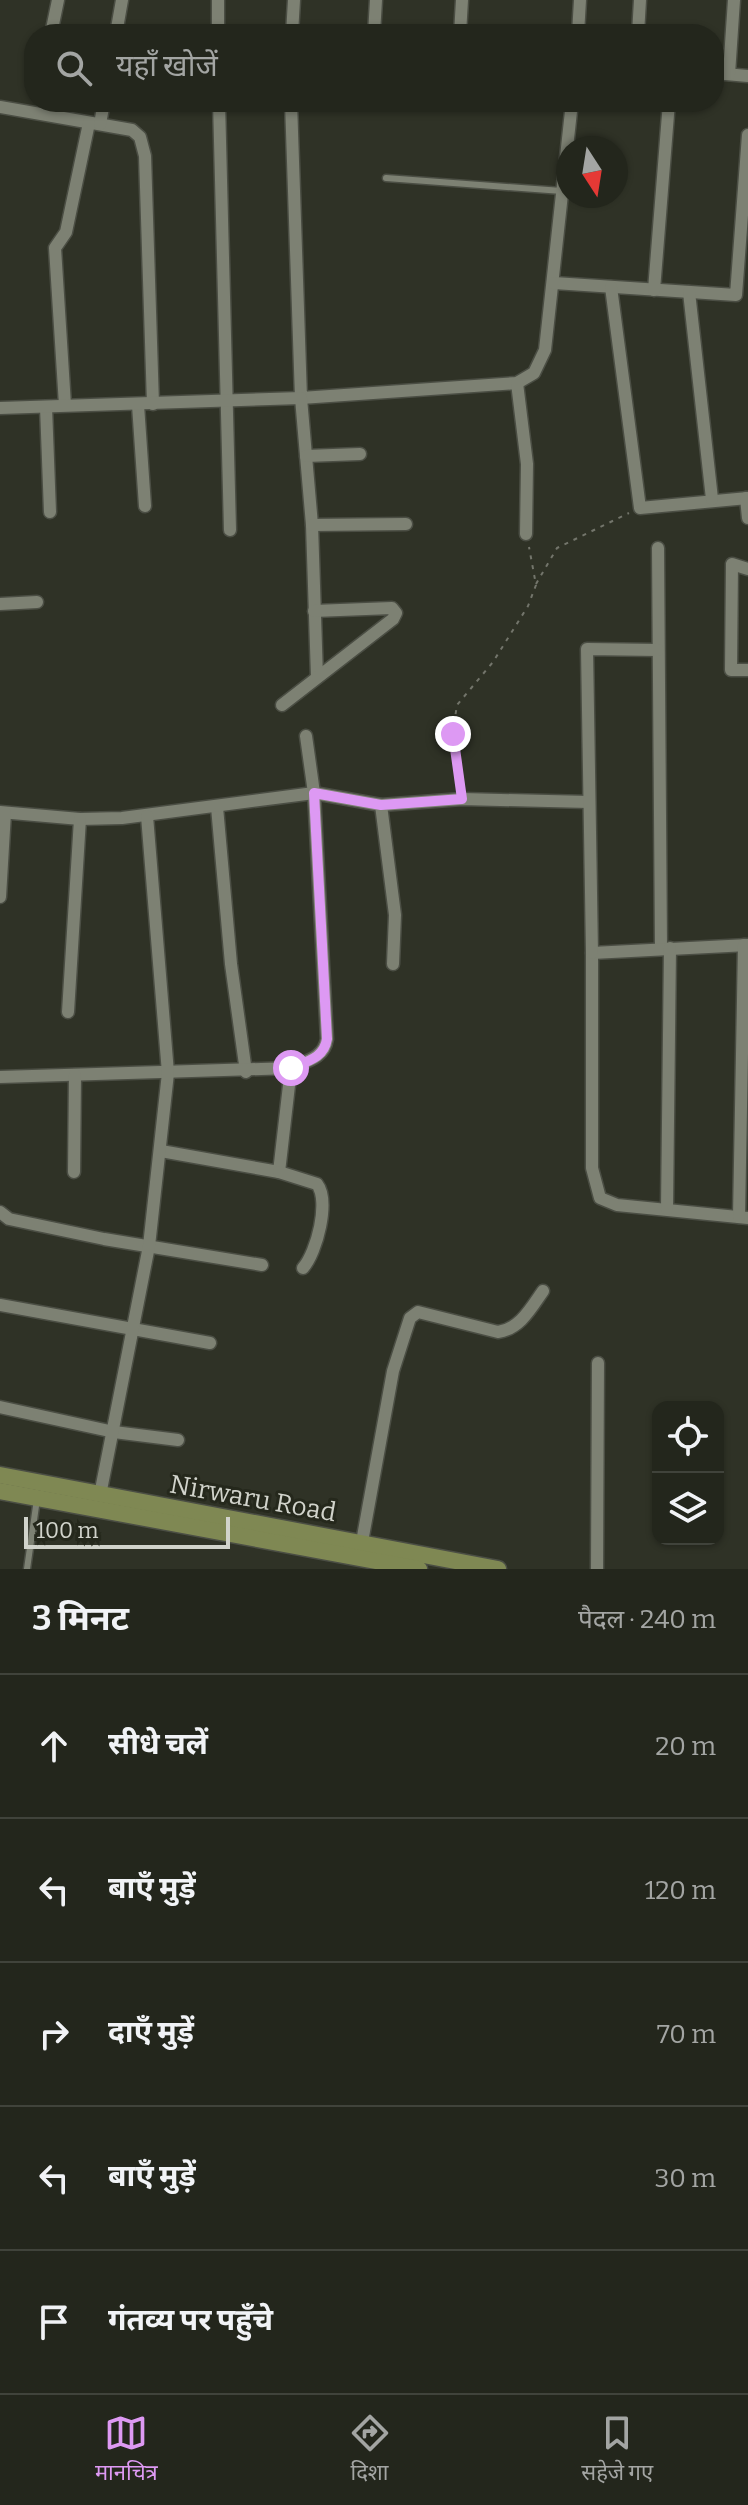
<!DOCTYPE html>
<html lang="hi">
<meta charset="utf-8">
<style>
body{margin:0;font-family:Bitter,"Noto Sans Devanagari",serif;background:#2f3229;color:#f1f3f6}
.controls{position:absolute;right:24px;bottom:24px;display:grid;overflow:hidden;border-radius:16px;box-shadow:0 2px 6px #0004}
.controls button{width:72px;height:72px;display:grid;place-items:center;padding:0;border:0;border-bottom:2px solid #40433b;background:#23261c;color:#f1f3f6;font:40px sans-serif}
.compass{position:absolute;left:556px;top:136px;width:72px;height:72px;border-radius:50%;background:#23261c;box-shadow:0 2px 6px #0004;rotate:168deg}
.scale{position:absolute;left:24px;bottom:20px;width:206px;box-sizing:border-box;padding-left:8px;border:4px solid #d1d3cb;border-top:0;font-size:22px;line-height:28px;white-space:nowrap;color:#d1d3cb;-webkit-text-stroke:6px #25281c;paint-order:stroke}
.stop{position:absolute;width:24px;height:24px;margin:-18px;border:6px solid #dd99f3;border-radius:50%;background:#fff}
.stop.end{background:#dd99f3;border-color:#fff;box-shadow:0 2px 8px #0008}
.list{margin:0;padding:0;list-style:none}
h2{display:flex;justify-content:space-between;align-items:center;height:104px;margin:0;padding:0 32px;font-size:34px}
h2 small{font-size:26px;font-weight:400;color:#a3a5a3}
.list li{display:grid;grid-template-columns:52px 1fr auto;gap:24px;align-items:center;box-sizing:border-box;height:144px;padding:0 32px;border-top:2px solid #40433b}
.list b{display:block;font-size:30px;white-space:nowrap}
.list em{font-size:26px;font-style:normal;color:#a3a5a3}
.icon{flex:none;width:44px;height:44px;fill:none;stroke:currentColor;stroke-width:2;stroke-linecap:round;stroke-linejoin:round}
.map{position:relative;flex:none;width:748px;height:1569px;overflow:hidden}
.search{position:absolute;background:#23261c;box-shadow:0 2px 6px #0004;left:24px;right:24px;top:24px;height:88px;display:flex;align-items:center;gap:20px;box-sizing:border-box;padding:0 28px;border-radius:32px;color:#a3a5a3;font-size:30px}
.sheet{height:824px;background:#23261c}
nav{display:flex;justify-content:space-around;align-items:center;box-sizing:border-box;height:112px;border-top:2px solid #40433b;background:#23261c;font-size:22px;color:#a3a5a3}
nav a{display:grid;justify-items:center;gap:4px}
nav .on{color:#dd99f3}
.map>svg:first-child{display:block}
</style>
<div class="map">
<svg width="748" height="1569" viewBox="0 0 748 1569">
<rect width="100%" height="100%" fill="#2f3226"/>
<g fill="none" stroke-linecap="round" stroke-linejoin="round">
<g stroke="#4b4e44" stroke-width="9">
<g id="lane">
<path d="M386,178L562,191"/>
<path d="M453,734L462,798"/>
<path d="M27,1569L37,1499"/>
</g>
</g>
<g stroke="#4b4e44" stroke-width="15">
<g id="street">
<path d="M51,34L58,0"/>
<path d="M116,34L122,0"/>
<path d="M218,34V0"/>
<path d="M292,34L294,0"/>
<path d="M374,34L376,0"/>
<path d="M460,34L462,0"/>
<path d="M578,34L580,0"/>
<path d="M638,34L640,0"/>
<path d="M714,73L748,76"/>
<path d="M729,74L734,0"/>
<path d="M219,102L230,530"/>
<path d="M291,102L301,398L517,383L534,373L545,350L572,102"/>
<path d="M0,107L132,130L140,137L145,156L153,404"/>
<path d="M100,124L104,102"/>
<path d="M554,283L736,295L748,135"/>
<path d="M611,287L640,508L748,498"/>
<path d="M654,290L669,102"/>
<path d="M689,292L712,499"/>
<path d="M517,383L527,464L526,534"/>
<path d="M65,405L55,248L66,232L89,123"/>
<path d="M138,405L145,506"/>
<path d="M46,407L50,512"/>
<path d="M0,408L301,398L312,525L317,677"/>
<path d="M306,456L360,454"/>
<path d="M746,498L748,518"/>
<path d="M312,525L406,524"/>
<path d="M658,548L661,948"/>
<path d="M748,569L732,564L731,670H748"/>
<path d="M0,604L37,602"/>
<path d="M282,705L393,619L396,613L392,608L314,611"/>
<path d="M381,805L395,915L393,964"/>
<path d="M217,807L231,964L246,1072"/>
<path d="M0,812L80,819L122,818L314,793L381,805L462,799L589,802"/>
<path d="M0,897L5,813"/>
<path d="M748,945L592,953V1168L600,1198L617,1205L748,1218"/>
<path d="M592,953L587,649L658,650"/>
<path d="M68,1012L80,819"/>
<path d="M291,1068C307,1061 324,1058 327,1039L314,793L306,736"/>
<path d="M0,1077L291,1068L279,1172L161,1151"/>
<path d="M74,1172L75,1075"/>
<path d="M279,1172L317,1184C330,1201 317,1252 303,1268"/>
<path d="M667,1209L670,948"/>
<path d="M0,1212L9,1219L104,1239L262,1265"/>
<path d="M739,1217L744,945"/>
<path d="M0,1305L210,1343"/>
<path d="M0,1407L114,1432L178,1440"/>
<path d="M100,1495L149,1246L168,1073L147,816"/>
<path d="M362,1542L393,1371L410,1318L418,1312L498,1332C520,1329 531,1308 543,1291"/>
<path d="M597,1569L598,1363"/>
</g>
</g>
<g stroke="#4b4e44" stroke-width="19">
<g id="secondary">
<path d="M0,1475L498,1569"/>
<path d="M0,1491L419,1569"/>
</g>
</g>
<g stroke="#73756b" stroke-width="2" stroke-dasharray="4 6" stroke-linecap="butt">
<path d="M536,584L557,548L629,513"/>
<path d="M454,724L457,705L493,662L528,606L536,585L529,547"/>
</g>
<use href="#lane" stroke="#7d8173" stroke-width="6"/>
<use href="#street" stroke="#7d8173" stroke-width="12"/>
<use href="#secondary" stroke="#7f8853" stroke-width="16"/>
</g>
<g fill="none" stroke-linecap="round" stroke-linejoin="round">
<path stroke="#dd99f3" stroke-width="10" d="M291,1068C308,1061 324,1058 327,1039L314,793L381,805L462,799L453,734"/>
</g>
<g text-anchor="middle" stroke-width="6" stroke-linejoin="round" paint-order="stroke">
<g font-size="26" fill="#d1d3cb" stroke="#25281c">
<text transform="translate(253 1498) rotate(10)" y="9">Nirwaru Road</text>
</g>
</g>
</svg>
<div class="controls">
<button><svg class="icon" aria-label="locate" viewBox="0 0 24 24"><circle cx="12" cy="12" r="6"/><path d="M12 2v4M12 18v4M2 12h4M18 12h4"/></svg></button>
<button><svg class="icon" aria-label="layers" viewBox="0 0 24 24"><path d="M12 4l9 5-9 5-9-5zM3 14l9 5 9-5"/></svg></button>
</div>
<svg class="compass" viewBox="-18 -18 36 36"><path d="M0-13l5 13h-10z" fill="#e53935"/><path d="M0 13l5-13h-10z" fill="#a3a5a3"/></svg>
<div class="scale">100 m</div>
<div class="stop" style="left:291px;top:1068px"></div>
<div class="stop end" style="left:453px;top:734px"></div>
<div class="search"><svg class="icon" aria-label="search" viewBox="0 0 24 24"><circle cx="10" cy="10" r="6"/><path d="M15 15l6 6"/></svg>यहाँ खोजें</div>
</div>
<section class="sheet">
<h2>3 मिनट<small>पैदल · 240 m</small></h2>
<ul class="list">
<li><svg class="icon" aria-label="ahead" viewBox="0 0 24 24"><path d="M12 20V5M6 11l6-6 6 6"/></svg><div><b>सीधे चलें</b></div><em>20 m</em></li>
<li><svg class="icon" aria-label="left" viewBox="0 0 24 24"><path d="M17 20v-9H6M10 6l-5 5 5 5"/></svg><div><b>बाएँ मुड़ें</b></div><em>120 m</em></li>
<li><svg class="icon" aria-label="right" viewBox="0 0 24 24"><path d="M7 20v-9h11M14 6l5 5-5 5"/></svg><div><b>दाएँ मुड़ें</b></div><em>70 m</em></li>
<li><svg class="icon" aria-label="left" viewBox="0 0 24 24"><path d="M17 20v-9H6M10 6l-5 5 5 5"/></svg><div><b>बाएँ मुड़ें</b></div><em>30 m</em></li>
<li><svg class="icon" aria-label="arrive" viewBox="0 0 24 24"><path d="M6 21V4h12l-3 4 3 4H6"/></svg><div><b>गंतव्य पर पहुँचे</b></div></li>
</ul>
</section>
<nav>
<a class="on"><svg class="icon" aria-label="map" viewBox="0 0 24 24"><path d="M3 6l6-2 6 2 6-2v14l-6 2-6-2-6 2zM9 4v14M15 6v14"/></svg>मानचित्र</a>
<a><svg class="icon" aria-label="directions" viewBox="0 0 24 24"><path d="M12 3l9 9-9 9-9-9zM9 14v-3h6M13 9l2 2-2 2"/></svg>दिशा</a>
<a><svg class="icon" aria-label="saved" viewBox="0 0 24 24"><path d="M7 4h10v16l-5-4-5 4z"/></svg>सहेजे गए</a>
</nav>
